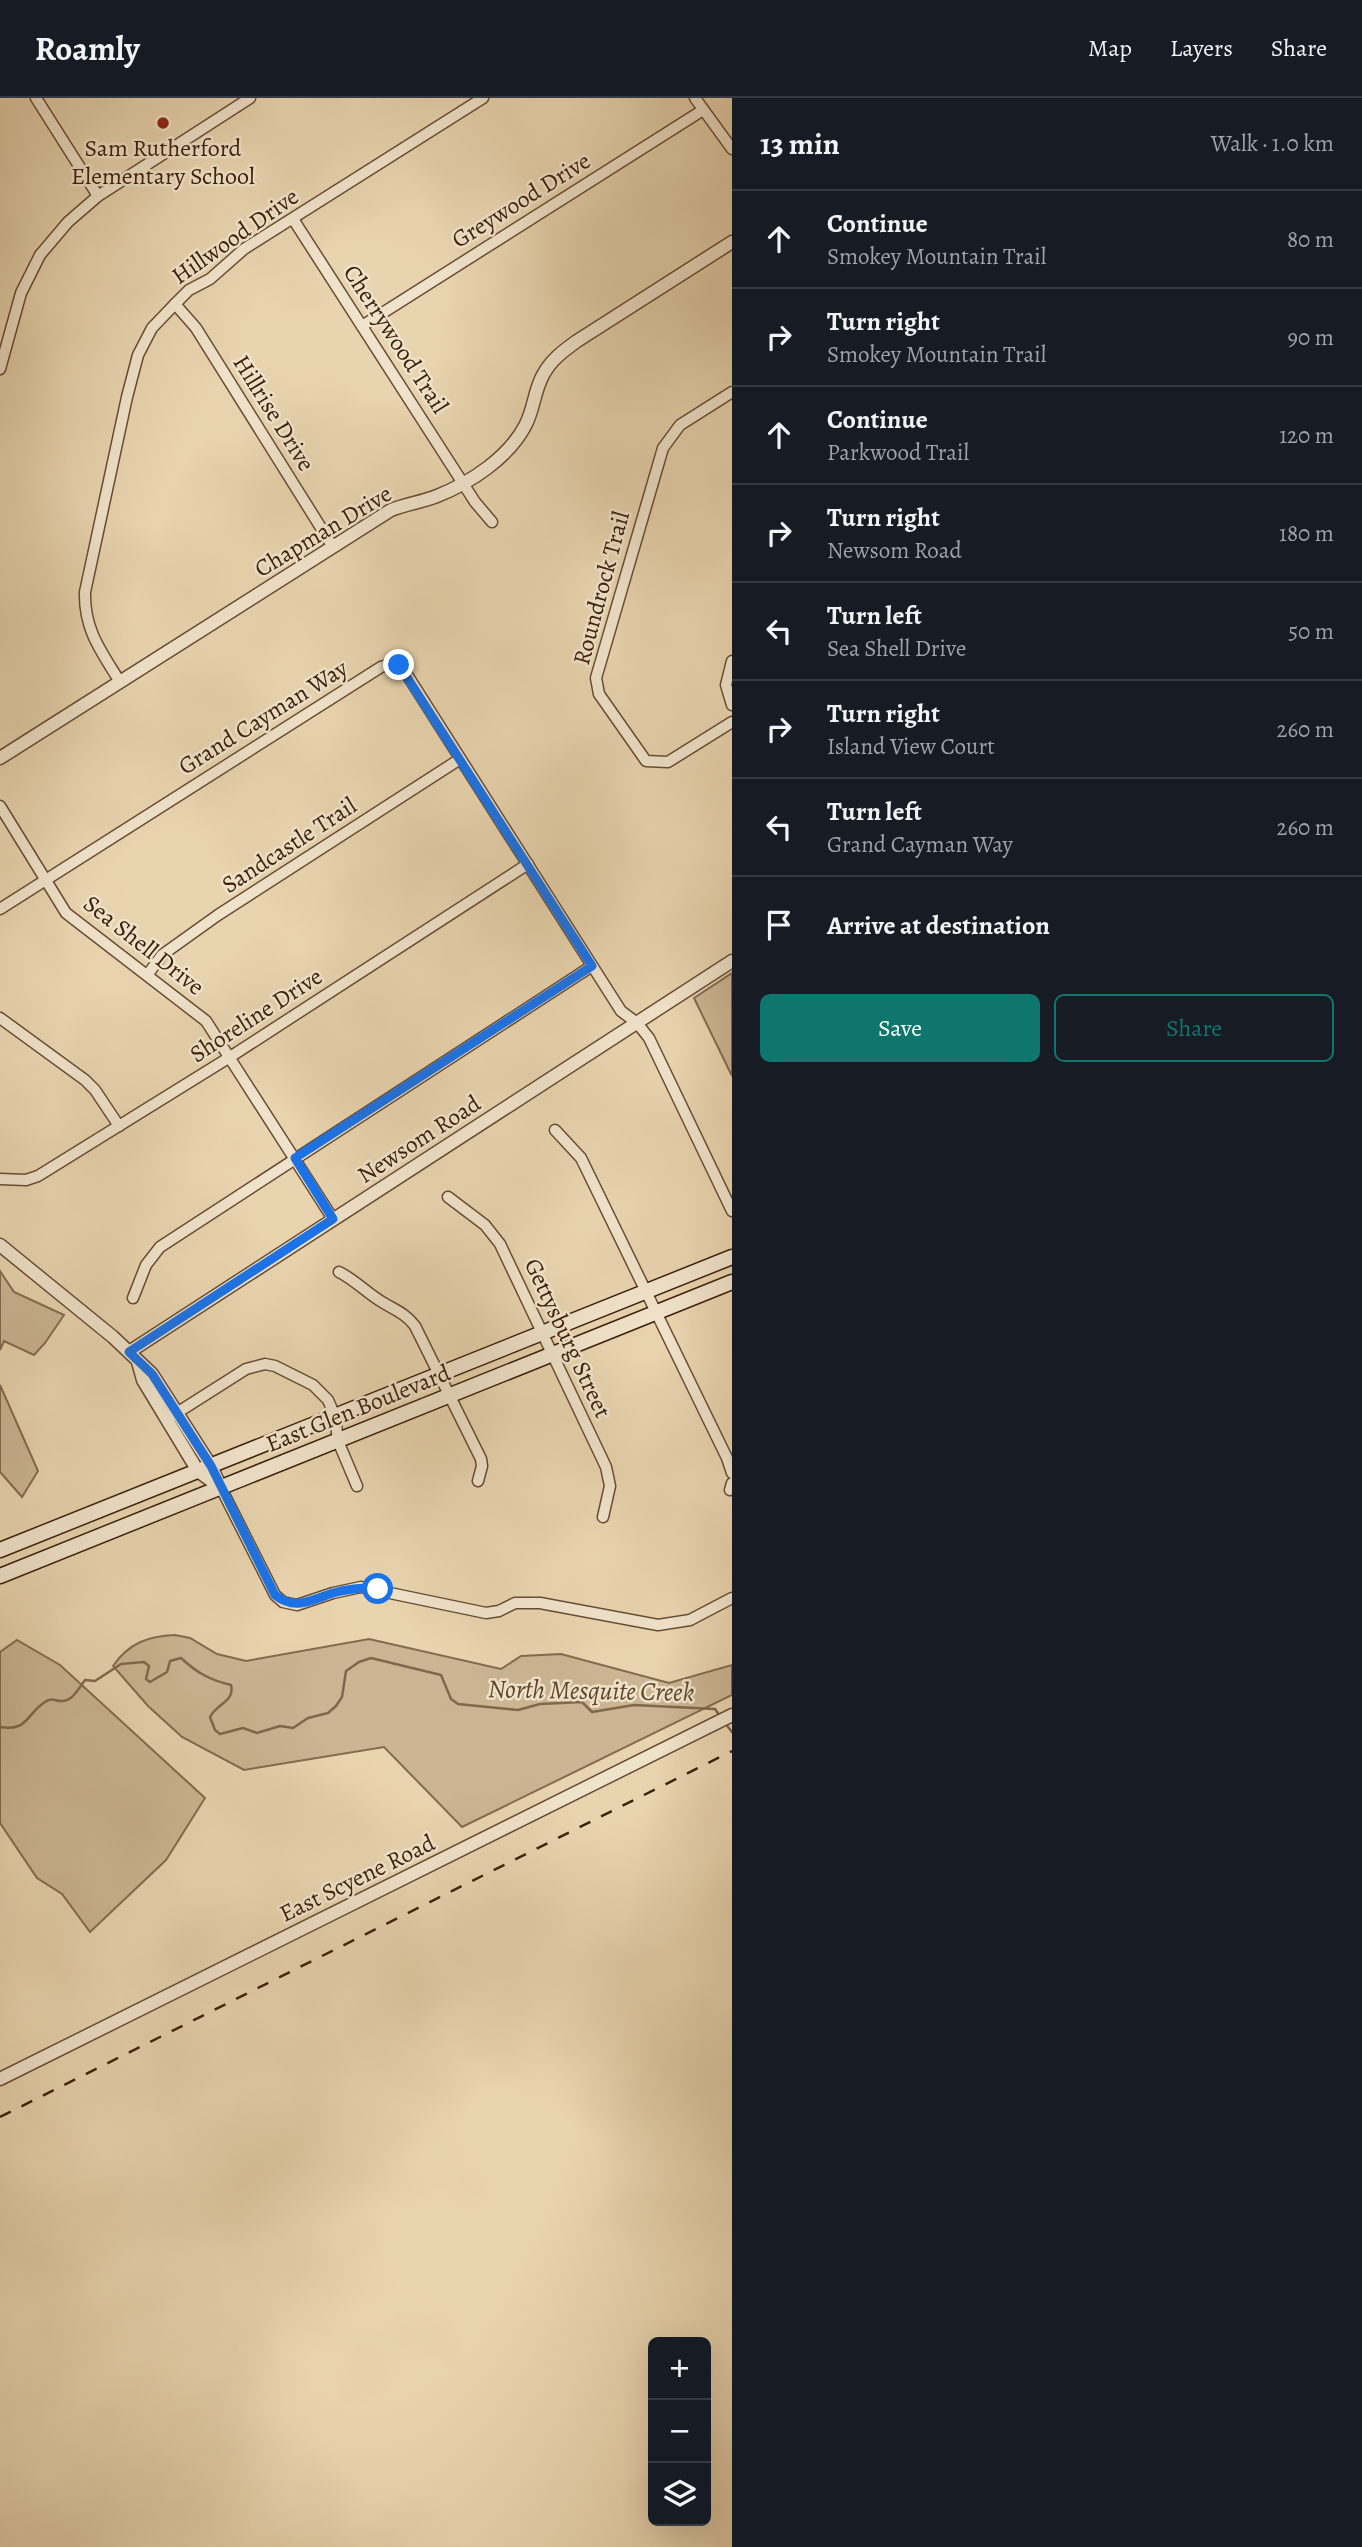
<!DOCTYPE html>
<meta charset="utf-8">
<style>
body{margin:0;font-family:Alegreya,serif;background:#242831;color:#f1f3f6}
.controls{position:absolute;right:21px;bottom:21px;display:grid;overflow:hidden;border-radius:10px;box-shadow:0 7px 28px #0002}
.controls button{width:63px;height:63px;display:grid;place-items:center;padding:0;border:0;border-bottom:2px solid #363941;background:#171b24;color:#f1f3f6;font:35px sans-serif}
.stop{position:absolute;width:21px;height:21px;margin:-16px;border:5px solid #1a73e8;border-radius:50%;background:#fff}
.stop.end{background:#1a73e8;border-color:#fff;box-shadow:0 2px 7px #0008}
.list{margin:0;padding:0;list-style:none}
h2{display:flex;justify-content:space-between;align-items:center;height:91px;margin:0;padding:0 28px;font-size:30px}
h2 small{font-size:23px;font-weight:400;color:#9ea1a6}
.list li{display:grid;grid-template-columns:46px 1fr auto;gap:21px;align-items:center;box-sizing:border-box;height:98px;padding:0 28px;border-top:2px solid #363941}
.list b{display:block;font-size:26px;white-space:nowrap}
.list p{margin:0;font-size:23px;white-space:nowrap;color:#9ea1a6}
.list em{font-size:23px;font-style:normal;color:#9ea1a6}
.actions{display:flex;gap:14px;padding:21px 28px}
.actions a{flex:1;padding:16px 0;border:2px solid #0f766e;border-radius:10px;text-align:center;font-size:24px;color:#0f766e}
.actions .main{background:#0f766e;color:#fff}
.icon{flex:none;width:38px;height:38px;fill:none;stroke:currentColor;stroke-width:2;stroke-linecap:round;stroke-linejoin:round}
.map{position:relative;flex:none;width:732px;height:2449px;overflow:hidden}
header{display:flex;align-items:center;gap:42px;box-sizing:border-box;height:98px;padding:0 35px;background:#171b24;border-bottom:2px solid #363941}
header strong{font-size:33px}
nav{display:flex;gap:38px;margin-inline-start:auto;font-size:24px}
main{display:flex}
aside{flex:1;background:#171b24}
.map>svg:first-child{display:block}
</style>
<header>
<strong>Roamly</strong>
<nav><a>Map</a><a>Layers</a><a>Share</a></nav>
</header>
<main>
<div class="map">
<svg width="732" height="2449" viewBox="0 0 732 2449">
<rect width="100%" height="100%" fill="#e8d4af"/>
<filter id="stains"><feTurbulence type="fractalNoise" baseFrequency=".00286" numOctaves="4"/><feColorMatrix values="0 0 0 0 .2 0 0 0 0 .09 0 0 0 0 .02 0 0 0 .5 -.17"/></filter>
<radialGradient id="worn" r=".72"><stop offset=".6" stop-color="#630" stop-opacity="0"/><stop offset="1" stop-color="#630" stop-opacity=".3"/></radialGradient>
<g fill="#cbb593" stroke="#846a4f" stroke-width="2">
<path d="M732,875V978L694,900Z"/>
<path d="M0,1173L14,1194L64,1217L45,1245L34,1257L4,1243L0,1252Z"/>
<path d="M0,1287L38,1373L22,1399L0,1374Z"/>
<path d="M175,1537L190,1540L217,1556L246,1563L369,1541L501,1571L521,1558L561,1556L669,1585L732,1567V1597L462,1729L384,1649L244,1672L182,1639L148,1608L113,1568C129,1545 148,1538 175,1537Z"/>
<path d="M17,1542L60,1567L205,1700L166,1762L90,1834L62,1796L37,1780L0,1725V1554Z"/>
</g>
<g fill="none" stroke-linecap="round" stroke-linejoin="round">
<g stroke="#81674c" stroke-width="2.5">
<path d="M725,1625L732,1634"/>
<path d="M0,1629C28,1634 27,1615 45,1604C52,1599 55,1603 61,1603C72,1604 79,1590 85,1582L95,1583L121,1566L144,1564L149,1568L146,1581L150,1584L167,1574L170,1563L181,1560C197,1575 210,1582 231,1587C235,1604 217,1605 210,1619L215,1632L220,1636L243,1630L257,1635L280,1628L293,1630L308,1620L328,1615L336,1608L342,1599L346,1573L359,1564L371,1560L441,1577L451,1601L458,1606L518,1612L540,1606L582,1604L592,1614L634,1607L715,1611L719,1617"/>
</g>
<g stroke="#684d34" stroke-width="13">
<g id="minor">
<path d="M36,0L98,98"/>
<path d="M695,0L732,51"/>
<path d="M293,121L475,404L492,424"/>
<path d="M175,206L196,230L333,449"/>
<path d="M362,228L703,12"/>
<path d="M0,271L21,195L40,157L68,124L98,98L250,0"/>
<path d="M732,294L680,327L663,350L596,580L599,596L646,663L668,664L732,624"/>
<path d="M732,563L726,587L732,607"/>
<path d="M120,584C101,553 84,532 85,494L127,299L138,257L152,230L175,206L189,192L210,181L244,151L483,0"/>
<path d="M0,708L66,815L206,923L333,1121"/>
<path d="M0,811L381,569L394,565L404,572L621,913L637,925L649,940L732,1113"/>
<path d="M148,876L162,857L218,817L460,661"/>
<path d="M0,920L85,982L95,992L119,1028"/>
<path d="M555,1032L581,1060L727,1360L732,1375"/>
<path d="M0,1081L26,1082L38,1078L230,959L528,766"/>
<path d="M448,1099L485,1127L500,1146L606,1369L610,1388L603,1419"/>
<path d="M339,1174C355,1182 367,1195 382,1204C395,1212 405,1215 415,1228L481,1361L482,1368L478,1383"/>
<path d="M133,1200L146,1167L160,1149L592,868"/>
<path d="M172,1318L246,1271L265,1266L275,1268L313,1287L328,1302L335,1318L338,1343L357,1388"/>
<path d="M221,1390L275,1497L283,1504L297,1507L333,1495L361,1489L486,1515L499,1513L515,1505H540L658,1527L690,1522L732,1500"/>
<path d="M730,1392L732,1385"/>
</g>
</g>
<g stroke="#684d34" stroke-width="15">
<g id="tertiary">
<path d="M0,660L391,412C406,406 422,404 437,398C470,385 508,360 525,328C534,312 534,293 543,277C551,262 563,253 577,243L732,144"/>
<path d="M0,1147L113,1239L152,1276L211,1368L221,1390"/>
<path d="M129,1254L732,863"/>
<path d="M138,1264L143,1282L198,1373L221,1390"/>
<path d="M0,1981L732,1617"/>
</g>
</g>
<g stroke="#3e200b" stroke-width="17">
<g id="secondary">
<path d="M0,1452L732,1159"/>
<path d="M0,1478L732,1184"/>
</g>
</g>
<use href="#minor" stroke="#f0e3cb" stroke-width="10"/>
<use href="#tertiary" stroke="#f0e3cb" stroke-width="12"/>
<use href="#secondary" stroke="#f0e3cb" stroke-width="14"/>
<path stroke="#3e200b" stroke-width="2.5" stroke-dasharray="12 12" stroke-linecap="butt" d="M0,2019L732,1653"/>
</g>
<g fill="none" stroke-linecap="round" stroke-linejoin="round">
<path stroke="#1a73e8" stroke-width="9" d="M378,1491C362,1489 348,1491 333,1495C311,1502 295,1513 275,1497L211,1368L152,1276L129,1254L333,1121L295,1060L592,868L399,567"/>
</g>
<circle fill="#8f2418" stroke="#f0e3cb" stroke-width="2.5" cx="163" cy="25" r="7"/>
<g text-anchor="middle" stroke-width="5" stroke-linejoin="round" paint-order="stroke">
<g font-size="24" fill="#3e200b" stroke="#f0e3cb">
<text x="163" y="58">Sam Rutherford<tspan x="163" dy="28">Elementary School</tspan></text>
</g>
<g font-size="24" fill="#3e200b" stroke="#f0e3cb">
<text transform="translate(521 102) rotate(-32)" y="8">Greywood Drive</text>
<text transform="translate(235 138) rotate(-35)" y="8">Hillwood Drive</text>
<text transform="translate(396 241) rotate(57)" y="8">Cherrywood Trail</text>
<text transform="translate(274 315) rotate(58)" y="8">Hillrise Drive</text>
<text transform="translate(323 433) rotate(-31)" y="8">Chapman Drive</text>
<text transform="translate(601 490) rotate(-75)" y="8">Roundrock Trail</text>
<text transform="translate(263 619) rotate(-32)" y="8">Grand Cayman Way</text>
<text transform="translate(289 747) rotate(-33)" y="8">Sandcastle Trail</text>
<text transform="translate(144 847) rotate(38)" y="8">Sea Shell Drive</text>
<text transform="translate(256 917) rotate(-33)" y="8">Shoreline Drive</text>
<text transform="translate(419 1041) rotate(-33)" y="8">Newsom Road</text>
<text transform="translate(568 1240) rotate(65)" y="8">Gettysburg Street</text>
<text transform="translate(358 1310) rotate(-22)" y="8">East Glen Boulevard</text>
<text transform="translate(357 1780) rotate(-26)" y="8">East Scyene Road</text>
</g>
<g font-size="26" font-style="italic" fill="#60442b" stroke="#f0e3cb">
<text transform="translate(591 1592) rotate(1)" y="9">North Mesquite Creek</text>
</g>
</g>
<rect width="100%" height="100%" filter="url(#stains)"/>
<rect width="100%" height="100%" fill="url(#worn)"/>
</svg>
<div class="controls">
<button>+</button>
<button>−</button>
<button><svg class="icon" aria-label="layers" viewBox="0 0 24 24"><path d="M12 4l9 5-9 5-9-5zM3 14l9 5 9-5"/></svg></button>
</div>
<div class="stop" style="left:378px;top:1491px"></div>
<div class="stop end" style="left:399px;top:567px"></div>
</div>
<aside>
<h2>13 min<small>Walk · 1.0 km</small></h2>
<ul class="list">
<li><svg class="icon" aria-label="ahead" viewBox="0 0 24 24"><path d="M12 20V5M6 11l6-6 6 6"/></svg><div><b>Continue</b><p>Smokey Mountain Trail</p></div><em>80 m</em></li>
<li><svg class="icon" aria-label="right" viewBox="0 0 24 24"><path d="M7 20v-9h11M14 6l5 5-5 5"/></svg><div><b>Turn right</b><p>Smokey Mountain Trail</p></div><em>90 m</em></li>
<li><svg class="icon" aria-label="ahead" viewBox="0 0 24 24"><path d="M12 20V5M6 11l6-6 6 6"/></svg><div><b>Continue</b><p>Parkwood Trail</p></div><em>120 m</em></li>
<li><svg class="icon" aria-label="right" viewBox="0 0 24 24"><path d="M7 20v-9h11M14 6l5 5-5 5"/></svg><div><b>Turn right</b><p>Newsom Road</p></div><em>180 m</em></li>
<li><svg class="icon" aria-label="left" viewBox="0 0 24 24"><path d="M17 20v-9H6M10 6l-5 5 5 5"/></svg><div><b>Turn left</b><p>Sea Shell Drive</p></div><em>50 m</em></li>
<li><svg class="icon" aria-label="right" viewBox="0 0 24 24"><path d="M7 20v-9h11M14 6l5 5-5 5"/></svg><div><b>Turn right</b><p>Island View Court</p></div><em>260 m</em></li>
<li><svg class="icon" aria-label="left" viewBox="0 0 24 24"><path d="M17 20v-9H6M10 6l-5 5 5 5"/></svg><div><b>Turn left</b><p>Grand Cayman Way</p></div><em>260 m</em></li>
<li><svg class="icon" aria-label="arrive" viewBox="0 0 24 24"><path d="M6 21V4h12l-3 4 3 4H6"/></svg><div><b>Arrive at destination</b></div></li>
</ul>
<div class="actions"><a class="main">Save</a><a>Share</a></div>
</aside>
</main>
